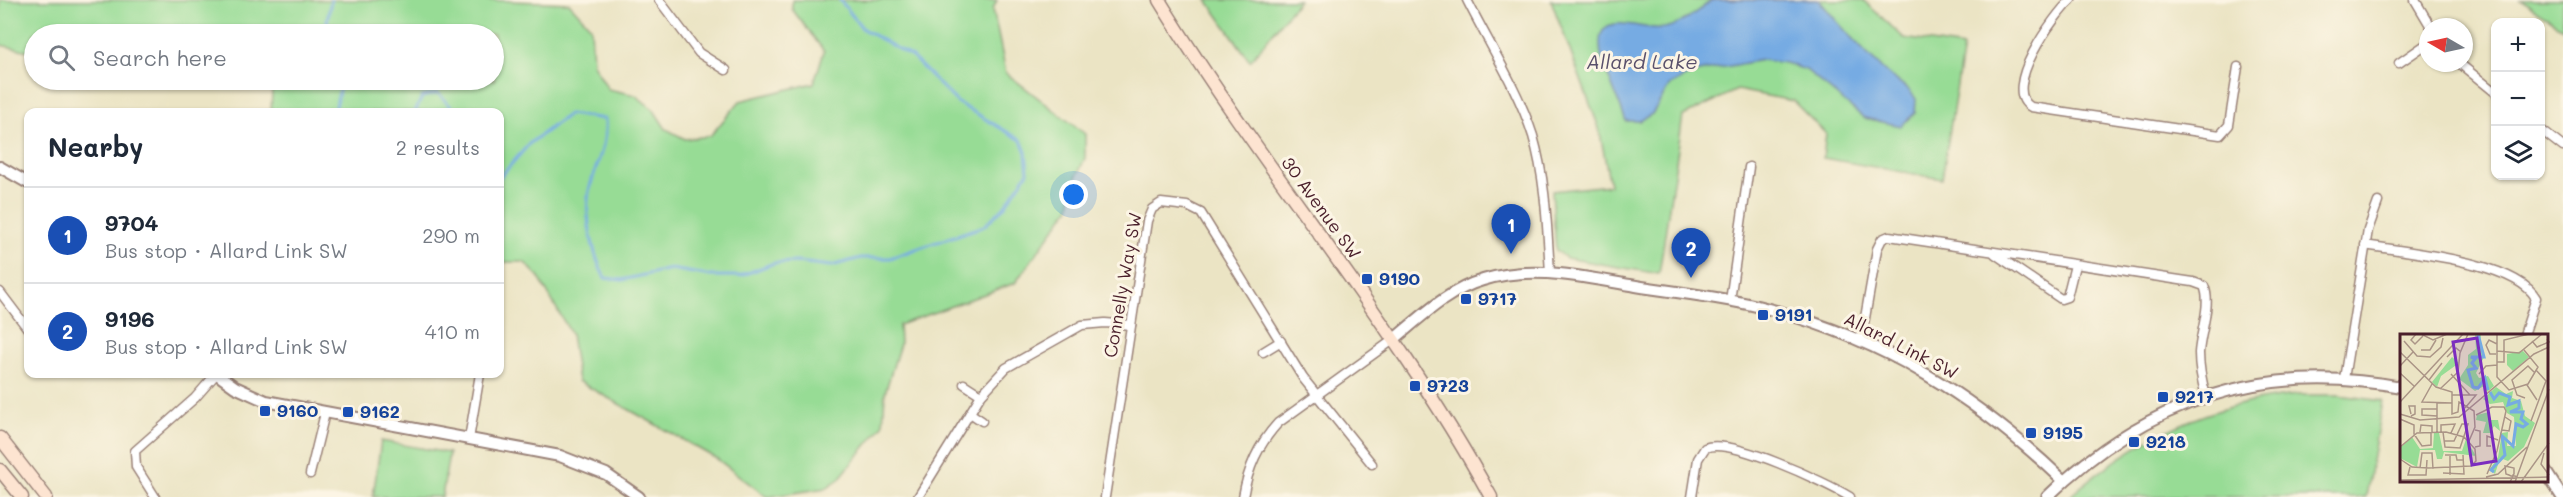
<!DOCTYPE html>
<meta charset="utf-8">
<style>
body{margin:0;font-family:Mali,sans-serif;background:#f6f6f7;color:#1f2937}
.controls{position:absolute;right:18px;top:18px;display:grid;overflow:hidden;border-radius:12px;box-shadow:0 2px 4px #0004}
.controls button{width:54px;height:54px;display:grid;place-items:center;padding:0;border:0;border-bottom:2px solid #e0e1e3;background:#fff;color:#1f2937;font:30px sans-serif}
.compass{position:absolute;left:2419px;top:18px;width:54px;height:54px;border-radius:50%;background:#fff;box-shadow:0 2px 4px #0004;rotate:279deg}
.you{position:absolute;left:1074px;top:195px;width:21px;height:21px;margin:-15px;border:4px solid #fff;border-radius:50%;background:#1a73e8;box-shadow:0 0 0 9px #1a73e833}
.badge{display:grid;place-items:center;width:39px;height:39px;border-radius:50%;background:#7c3aed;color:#fff;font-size:20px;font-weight:700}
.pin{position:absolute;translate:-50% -50px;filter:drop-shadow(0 2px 3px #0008)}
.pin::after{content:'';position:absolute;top:32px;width:21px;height:18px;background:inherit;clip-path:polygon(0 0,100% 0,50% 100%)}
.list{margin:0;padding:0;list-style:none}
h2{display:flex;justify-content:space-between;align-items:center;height:78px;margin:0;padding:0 24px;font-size:26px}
h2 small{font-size:20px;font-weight:400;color:#747a83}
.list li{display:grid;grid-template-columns:39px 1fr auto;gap:18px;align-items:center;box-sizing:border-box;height:96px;padding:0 24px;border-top:2px solid #e0e1e3}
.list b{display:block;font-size:22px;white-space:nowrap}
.list p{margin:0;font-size:20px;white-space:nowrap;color:#747a83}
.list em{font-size:20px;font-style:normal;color:#747a83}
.icon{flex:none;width:33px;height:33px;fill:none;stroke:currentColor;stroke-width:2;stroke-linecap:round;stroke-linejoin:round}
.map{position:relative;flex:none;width:2563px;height:497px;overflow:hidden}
.search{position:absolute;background:#fff;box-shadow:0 2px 4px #0004;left:24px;top:24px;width:480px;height:66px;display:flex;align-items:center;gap:15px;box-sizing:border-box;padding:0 21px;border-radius:33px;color:#747a83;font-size:22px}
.panel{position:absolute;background:#fff;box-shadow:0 2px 4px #0004;left:24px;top:108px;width:480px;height:270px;border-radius:12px}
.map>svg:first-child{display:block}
</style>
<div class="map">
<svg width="2563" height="497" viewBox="0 0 2563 497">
<rect width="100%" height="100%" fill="#fcf5e5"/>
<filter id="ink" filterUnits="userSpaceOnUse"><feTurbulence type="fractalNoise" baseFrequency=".0167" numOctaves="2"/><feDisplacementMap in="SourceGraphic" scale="12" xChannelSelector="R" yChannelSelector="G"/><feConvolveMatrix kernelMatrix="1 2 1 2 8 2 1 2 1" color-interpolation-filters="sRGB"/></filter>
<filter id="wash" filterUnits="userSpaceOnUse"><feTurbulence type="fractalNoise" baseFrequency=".008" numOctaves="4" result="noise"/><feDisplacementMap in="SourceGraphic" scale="24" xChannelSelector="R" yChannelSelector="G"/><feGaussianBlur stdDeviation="1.35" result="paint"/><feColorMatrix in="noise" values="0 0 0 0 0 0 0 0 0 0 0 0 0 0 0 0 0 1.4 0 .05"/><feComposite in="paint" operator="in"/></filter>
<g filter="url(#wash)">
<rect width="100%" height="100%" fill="#ebe4c4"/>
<g fill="#97dc95" stroke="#707e60" stroke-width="1.5">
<path d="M0,0H478L569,3L591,27L593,64L608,89L635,95L653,109L666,129L685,139L710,136L740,101L814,83L824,51L792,9V0H997L993,9L1006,73L1085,134V158L1074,182L1070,207L1015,283L899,325L900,344L885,393L883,425L839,479L826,488L767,497L717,459L578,381L571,334L538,276L524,262H500V112H271L272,92L256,80H494V34H34V52L0,45Z"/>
<path d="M1207,0H1299L1250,61Z"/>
<path d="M1551,0H1863L1904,38L1963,47L1942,179L1823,158L1826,134L1793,101L1737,90L1683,116L1659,274L1566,258L1556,250L1552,191L1610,185L1599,128Z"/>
<path d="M2520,0H2563V28Z"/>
<path d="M2298,395H2339L2382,401L2366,497H2069C2136,438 2209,403 2298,395Z"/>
<path d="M381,441L449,453L442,497H373Z"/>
</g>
<path fill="#76abe3" stroke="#606587" stroke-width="1.5" d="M1713,0H1819C1840,26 1864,52 1889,75C1901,84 1907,86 1916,99L1915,113L1901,126L1864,118L1806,70L1785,63L1762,60L1693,73L1670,85L1652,114L1640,121H1626L1602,60C1589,2 1638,32 1664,28C1683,25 1697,10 1713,0Z"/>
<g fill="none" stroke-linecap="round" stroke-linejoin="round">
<g stroke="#76abe3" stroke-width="3">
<path d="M331,0L327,21L332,34"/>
<path d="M335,112L341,80"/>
<path d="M415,112L422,97L438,93L452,108V112"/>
<path d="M500,177L530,143L569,114L605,119C607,145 597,162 590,187C583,211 593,256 605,278L622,280L671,269L711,276H740L774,263L798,262L831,266L861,258H890L984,226L1004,207L1028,172L1026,152L1021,140L958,103L912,57L863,29L840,0"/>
</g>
</g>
</g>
<g filter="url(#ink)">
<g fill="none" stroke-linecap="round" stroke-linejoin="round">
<g stroke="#9a8278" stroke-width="11">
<g id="minor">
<path d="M659,0L699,53L726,70"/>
<path d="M1467,0C1489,44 1518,89 1533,136C1546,181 1547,227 1550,273"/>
<path d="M2071,0C2054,15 2000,90 2031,107L2220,135L2229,125L2238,67"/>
<path d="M2415,0L2431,27"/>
<path d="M2399,63L2428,43"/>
<path d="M2459,63L2496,93"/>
<path d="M2540,129L2563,147"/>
<path d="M2365,245C2405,252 2515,261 2536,298L2524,335"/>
<path d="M1995,254L2061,299L2067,297L2075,265"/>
<path d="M0,292L28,329"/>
<path d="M1730,301L1749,167"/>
<path d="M1861,341L1877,249L1882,239L1889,236L2193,282L2204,286C2212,304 2200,333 2199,353C2199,368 2202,382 2206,396"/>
<path d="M1263,352L1281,341"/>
<path d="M2344,379L2368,230L2378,202"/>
<path d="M964,384L981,395"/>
<path d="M970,413L982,421"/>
<path d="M469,439L480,374"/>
<path d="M310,474L325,413"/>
<path d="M155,497L136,467L135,451L195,398L216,374"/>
<path d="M918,497L981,395L1006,368L1082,325L1105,323L1131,325"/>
<path d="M1105,497L1147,221L1152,209L1161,203L1187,206L1201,213L1303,378L1372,464"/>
<path d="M1243,497C1248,468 1258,445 1278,423L1393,340"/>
<path d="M1692,497L1698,459L1705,448C1730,437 1825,482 1850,497"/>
</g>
</g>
<g stroke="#9a8278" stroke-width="14">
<g id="tertiary">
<path d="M0,167L28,183"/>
<path d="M1393,340C1421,317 1448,290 1483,280C1533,264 1586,278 1636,286C1679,293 1723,297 1765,308C1886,340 1975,396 2064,481"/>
<path d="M217,374L235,387L266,401L560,456L606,474L639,497"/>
<path d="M2546,472L2562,497"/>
<path d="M2047,497C2147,400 2263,361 2401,387"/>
</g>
</g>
<g stroke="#9a8278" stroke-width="15">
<g id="secondary">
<path d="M1159,0C1263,170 1395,322 1491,497"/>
<path d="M0,438L46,497"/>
<path d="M0,470L22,497"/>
</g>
</g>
<use href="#minor" stroke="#fff" stroke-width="8"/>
<use href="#tertiary" stroke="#fff" stroke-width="10"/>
<use href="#secondary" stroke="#fde4d1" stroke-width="12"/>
</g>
</g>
<g fill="#1a4fb4" stroke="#fcf5e5" stroke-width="2">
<rect x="1361" y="273" width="12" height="12" rx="3"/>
<rect x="1460" y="293" width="12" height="12" rx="3"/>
<rect x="1757" y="309" width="12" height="12" rx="3"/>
<rect x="1409" y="380" width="12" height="12" rx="3"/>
<rect x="2157" y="391" width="12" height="12" rx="3"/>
<rect x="259" y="405" width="12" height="12" rx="3"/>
<rect x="342" y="406" width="12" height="12" rx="3"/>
<rect x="2025" y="427" width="12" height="12" rx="3"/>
<rect x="2128" y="436" width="12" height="12" rx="3"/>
</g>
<g text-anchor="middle" stroke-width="6" stroke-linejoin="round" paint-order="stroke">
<g font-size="18" fill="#4a1f2b" stroke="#fcf5e5">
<text transform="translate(1321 208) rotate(54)" y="6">30 Avenue SW</text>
<text transform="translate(1123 285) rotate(-80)" y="6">Connelly Way SW</text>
<text transform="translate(1901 346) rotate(27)" y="6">Allard Link SW</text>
</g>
<g font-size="18" font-weight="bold" fill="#164399" stroke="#fcf5e5" text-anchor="start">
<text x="1379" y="285">9190</text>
<text x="1478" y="305">9717</text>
<text x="1775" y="321">9191</text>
<text x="1427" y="392">9723</text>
<text x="2175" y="403">9217</text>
<text x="277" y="417">9160</text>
<text x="360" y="418">9162</text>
<text x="2043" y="439">9195</text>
<text x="2146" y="448">9218</text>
</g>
<g font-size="20" font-style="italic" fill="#59506b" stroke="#fcf5e5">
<text x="1642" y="69">Allard Lake</text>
</g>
</g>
<g transform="translate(2400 334)">
<rect width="148" height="148" fill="#ebe4c4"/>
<path d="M75,0H81L80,11L84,23L76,39L79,44L88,42L94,52L87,58L84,52L75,57L59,45L68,31V21L76,15ZM123,17L129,23L113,37L107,31V20ZM52,23L59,29L41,42L37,53L32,48ZM96,53L106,60L113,57L112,64L121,67L125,82L135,89L124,113L108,127L100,124L95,140L90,135L98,123L102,99L108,98L107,112H116L114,83L107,79L103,68L90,70L83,65ZM89,78L91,86H98L100,97L94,92L90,99H83L86,88L76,86L77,81ZM34,99H39L43,117H62L66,105L76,122L44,118L42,125H37L35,116H20L17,133L0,124V114L12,103L20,115L33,114Z" fill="#97dc95"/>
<path fill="none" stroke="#76abe3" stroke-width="3" d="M78,0L84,23H71L75,25L72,29L76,34L68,36L73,53L78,54L85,44L88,56M90,58L94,65L99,59L110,63L108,71L119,67V74L110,78H123L121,85L127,90L123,93L116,90L113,112L102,102L105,121L91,136L94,138"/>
<path fill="none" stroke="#ab9587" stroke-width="1.5" d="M16,0L11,6L15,10L23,2M21,0L33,6L47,0M97,0V43L109,56L128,50L138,33L124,16M4,7L17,22L30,23L41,13L43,4M132,7L137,13L149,8L147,5M21,16H30L36,6M97,17L119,19L142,0M0,18L36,53L52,58V80L58,78L59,68L74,77L75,93L69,107M96,20H90L86,11L89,6L97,10M47,23L56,14L61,18M97,28H104V6L129,0M0,32L13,18M0,39L14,52M51,40L70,61M79,40L86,32L97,31M29,46L42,29M32,50L22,68L52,69M127,51L137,66M40,55L58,38L60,19L68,0M52,61H76L65,74M125,64L117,61L112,46L128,32L135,39M0,68L63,0M37,68V98M37,75H22V81L37,82M0,80L20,86L59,83L134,20L149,13M76,81L92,73H104L106,77L97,117L87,140M11,82L15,80V72H9L11,80M0,85L14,91V100L22,112L31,111V98M131,87L146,47L136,36M102,96L109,97L111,87L105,83M20,98L21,91L32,92V98M41,98V91L55,90L51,99M43,98L45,113L60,114L68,90H62L54,107H44M91,112H87V102L98,106M0,113L17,99L46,98L64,103L75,115L76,127L71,132L28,134M75,113L80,112V97L75,96M144,119L141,130L149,141M45,121H56L57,126H64M0,125L12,133L28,134M10,133L8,141H26L27,126M20,134L22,119H32L33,135M43,139L64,140L63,121M50,141V122M86,143L98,140L127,113M0,146L149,143M44,148H90M110,148L112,144L113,141L114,140V134L105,132L106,140L109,141L111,142H115L117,143M115,148L149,55M121,148L149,109"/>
<path fill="#7b2cbf" fill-opacity="0.15" stroke="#7b2cbf" stroke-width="3" d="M77,4L96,127L72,131L53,8Z"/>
<rect width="148" height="148" fill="none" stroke="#4a1f2b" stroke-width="3"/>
</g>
</svg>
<div class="controls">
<button>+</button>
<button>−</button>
<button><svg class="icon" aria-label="layers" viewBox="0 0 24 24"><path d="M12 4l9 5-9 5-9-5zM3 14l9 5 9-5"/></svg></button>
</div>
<svg class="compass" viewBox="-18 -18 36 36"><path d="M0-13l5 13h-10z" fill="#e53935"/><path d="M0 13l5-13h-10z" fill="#747a83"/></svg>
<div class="you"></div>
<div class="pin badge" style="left:1511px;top:254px;background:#1a4fb4">1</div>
<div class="pin badge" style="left:1691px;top:278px;background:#1a4fb4">2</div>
<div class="search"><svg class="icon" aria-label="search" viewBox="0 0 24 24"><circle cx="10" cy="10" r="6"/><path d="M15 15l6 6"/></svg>Search here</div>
<section class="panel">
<h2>Nearby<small>2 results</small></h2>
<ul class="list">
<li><span class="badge" style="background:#1a4fb4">1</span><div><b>9704</b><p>Bus stop · Allard Link SW</p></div><em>290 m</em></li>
<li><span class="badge" style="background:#1a4fb4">2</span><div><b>9196</b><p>Bus stop · Allard Link SW</p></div><em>410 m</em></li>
</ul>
</section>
</div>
